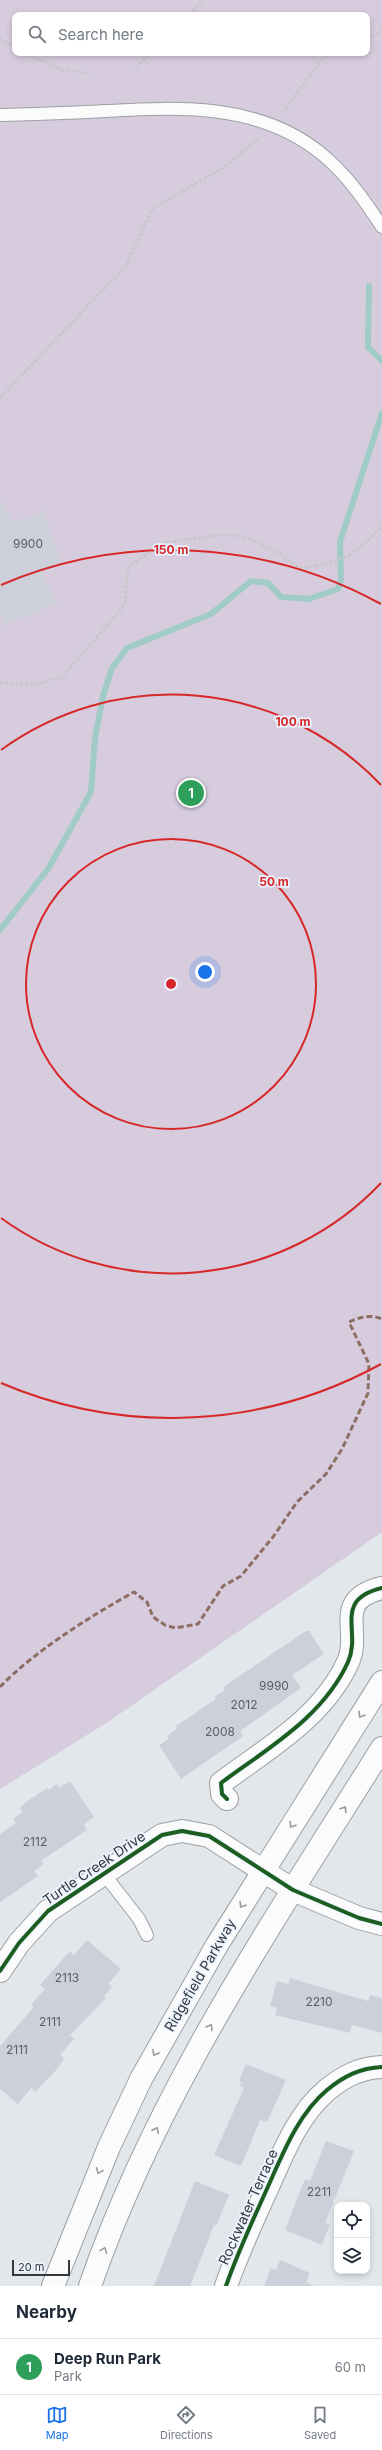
<!DOCTYPE html>
<style>
body{margin:0;font-family:Inter,sans-serif;background:#f2f2f3;color:#1f2937}
.controls{position:absolute;right:12px;bottom:12px;display:grid;overflow:hidden;border-radius:8px;box-shadow:0 2px 6px #0003}
.controls button{width:36px;height:36px;display:grid;place-items:center;padding:0;border:0;border-bottom:1px solid #e0e1e3;background:#fff;color:#1f2937;font:20px sans-serif}
.scale{position:absolute;left:12px;bottom:10px;width:58px;box-sizing:border-box;padding-left:4px;border:2px solid #35383c;border-top:0;font-size:11px;line-height:14px;white-space:nowrap;color:#35383c;-webkit-text-stroke:3px #ebf3fe;paint-order:stroke}
.you{position:absolute;left:205px;top:972px;width:14px;height:14px;margin:-10px;border:3px solid #fff;border-radius:50%;background:#1a73e8;box-shadow:0 0 0 6px #1a73e833}
.badge{display:grid;place-items:center;width:26px;height:26px;border-radius:50%;background:#1a73e8;color:#fff;font-size:13px;font-weight:700}
.pin{position:absolute;translate:-50% -50%;border:2px solid #fff;box-shadow:0 1px 4px #0006}
.list{margin:0;padding:0;list-style:none}
h2{display:flex;justify-content:space-between;align-items:center;height:52px;margin:0;padding:0 16px;font-size:17px}
h2 small{font-size:13px;font-weight:400;color:#747a83}
.list li{display:grid;grid-template-columns:26px 1fr auto;gap:12px;align-items:center;box-sizing:border-box;height:56px;padding:0 16px;border-top:1px solid #e0e1e3}
.list b{display:block;font-size:15px;white-space:nowrap}
.list p{margin:0;font-size:13px;white-space:nowrap;color:#747a83}
.list em{font-size:13px;font-style:normal;color:#747a83}
.icon{flex:none;width:22px;height:22px;fill:none;stroke:currentColor;stroke-width:2;stroke-linecap:round;stroke-linejoin:round}
.map{position:relative;flex:none;width:382px;height:2286px;overflow:hidden}
.search{position:absolute;background:#fff;box-shadow:0 2px 6px #0003;left:12px;right:12px;top:12px;height:44px;display:flex;align-items:center;gap:10px;box-sizing:border-box;padding:0 14px;border-radius:8px;color:#747a83;font-size:15px}
.sheet{height:108px;background:#fff}
nav{display:flex;justify-content:space-around;align-items:center;box-sizing:border-box;height:56px;border-top:1px solid #e0e1e3;background:#fff;font-size:11px;color:#747a83}
nav a{display:grid;justify-items:center;gap:2px}
nav .on{color:#1a73e8}
.map>svg:first-child{display:block}
</style>
<div class="map">
<svg width="382" height="2286" viewBox="0 0 382 2286">
<rect width="100%" height="100%" fill="#e2e7ec"/>
<path fill="#d7ccde" fill-rule="evenodd" d="M0,0H382V1532L108,1722L0,1789ZM15,15H367V53H15Z"/>
<g fill="none" stroke-linecap="round" stroke-linejoin="round">
<g stroke="#a0cbc7" stroke-width="6">
<path d="M369,286L368,347L382,361"/>
<path d="M0,930L48,869L91,792L95,738L103,696L112,668L127,648L211,614L251,581L268,583L281,597L309,599L338,589L341,579L340,542L382,413"/>
</g>
</g>
<g fill="#cdcfda">
<path d="M0,500L14,522L43,511L62,563L42,570L57,603L6,625L0,611Z"/>
<path d="M306,1631H309L324,1654L292,1675L301,1688L240,1731L243,1736L181,1779L159,1745L169,1739L167,1736L177,1729L176,1726L216,1699L214,1697L225,1690L223,1687Z"/>
<path d="M70,1781L94,1817L84,1824L87,1830L41,1861L44,1864L34,1871L38,1876L0,1902V1834L16,1823L13,1819L23,1812L20,1808L29,1800L47,1788L48,1790L57,1784L59,1788Z"/>
<path d="M87,1940L121,1969L108,1984L112,1987L104,1996L106,1998L70,2035L74,2039L60,2055L64,2058L58,2068L35,2092L31,2088L18,2104L0,2089V2046L34,2007L31,2005L45,1989L40,1985L70,1951L74,1955Z"/>
<path d="M290,1978L368,2001L370,1995L382,1998V2033L352,2025L350,2033L275,2015L277,2008L270,2006L277,1981L289,1984Z"/>
<path d="M246,2064L286,2080L267,2122L260,2120L241,2166L214,2155L244,2088L240,2086L241,2082L239,2081Z"/>
<path d="M326,2141L354,2151L325,2223L330,2224L322,2245L285,2230L305,2179L310,2181Z"/>
<path d="M195,2181L229,2195L216,2226L214,2225L190,2286H154Z"/>
<path d="M280,2260L310,2273L306,2282L314,2286H264L271,2268L276,2270Z"/>
</g>
<g fill="none" stroke-linecap="round" stroke-linejoin="round">
<g stroke="#9ca0a3" stroke-width="14">
<g id="lane">
<path d="M0,115C35,114 71,113 106,111C181,107 261,103 323,155C347,175 365,201 382,227"/>
<path d="M104,1874L139,1919L147,1935"/>
</g>
</g>
<g stroke="#9ca0a3" stroke-width="24">
<g id="street">
<path d="M227,1799L222,1794L221,1783C268,1748 323,1717 348,1662C362,1631 332,1600 382,1588"/>
<path d="M0,1971L19,1943L48,1911L162,1835L182,1831L209,1836L293,1890L359,1918L382,1924"/>
<path d="M226,2286C237,2254 252,2222 266,2191C282,2156 297,2115 327,2090C344,2076 360,2068 382,2067"/>
</g>
</g>
<g stroke="#9ca0a3" stroke-width="24">
<g id="secondary">
<path d="M53,2286L109,2147L141,2079L217,1945L382,1682"/>
<path d="M90,2286C157,2092 274,1921 382,1748"/>
</g>
</g>
<g stroke="#c6c7c9" stroke-width="2.5" stroke-dasharray="3 2" stroke-linecap="butt">
<path d="M189,15L203,0"/>
<path d="M367,38L382,31"/>
<path d="M0,39L15,47"/>
<path d="M25,53L62,70L90,73"/>
<path d="M135,67L152,53"/>
<path d="M282,113L323,58L334,53"/>
<path d="M0,398L126,266L152,209L226,166L260,137"/>
<path d="M0,683L37,684L62,677L125,605L128,568L161,543L219,535L241,536L270,548L300,568C339,564 357,555 382,525"/>
</g>
<use href="#lane" stroke="#fbfbfc" stroke-width="12"/>
<use href="#street" stroke="#fbfbfc" stroke-width="22"/>
<use href="#secondary" stroke="#fbfbfc" stroke-width="22"/>
<path stroke="#8d6e63" stroke-width="3" stroke-dasharray="6 3" stroke-linecap="butt" d="M0,1687C32,1653 92,1615 134,1592L147,1602L153,1617L165,1625L175,1628L198,1624L223,1586L241,1576L273,1537L297,1502L326,1474L342,1449L368,1393L369,1364L349,1322C360,1317 371,1314 382,1319"/>
<g stroke="#ebf3fe" stroke-width="6">
<g id="cycleway">
<path d="M227,1799L222,1794L221,1783C268,1748 323,1717 348,1662C362,1631 332,1600 382,1588"/>
<path d="M0,1971L19,1943L48,1911L162,1835L182,1831L209,1836L293,1890L359,1918L382,1924"/>
<path d="M226,2286C237,2254 252,2222 266,2191C282,2156 297,2115 327,2090C344,2076 360,2068 382,2067"/>
</g>
</g>
<use href="#cycleway" stroke="#1b5e20" stroke-width="4"/>
</g>
<defs><path id="oneway-chevron" d="M-2-3.5L2.5 0L-2 3.5" fill="none" stroke-width="1.6" stroke-linecap="round" stroke-linejoin="round"/></defs>
<g stroke="#989a9c">
<use href="#oneway-chevron" transform="translate(361 1715) rotate(123)"/>
<use href="#oneway-chevron" transform="translate(344 1809) rotate(-58)"/>
<use href="#oneway-chevron" transform="translate(292 1825) rotate(122)"/>
<use href="#oneway-chevron" transform="translate(242 1905) rotate(122)"/>
<use href="#oneway-chevron" transform="translate(210 2027) rotate(-60)"/>
<use href="#oneway-chevron" transform="translate(155 2053) rotate(119)"/>
<use href="#oneway-chevron" transform="translate(156 2130) rotate(-65)"/>
<use href="#oneway-chevron" transform="translate(99 2171) rotate(112)"/>
<use href="#oneway-chevron" transform="translate(104 2250) rotate(-69)"/>
</g>
<g fill="none" stroke="#d62828" stroke-width="2">
<circle cx="171" cy="984" r="145"/>
<path d="M381 1183A289 289 0 0 1 1 1218M1 750A289 289 0 0 1 381 785"/>
<path d="M381 1364A434 434 0 0 1 1 1383M1 585A434 434 0 0 1 381 604"/>
</g>
<g text-anchor="middle" stroke-width="3.5" stroke-linejoin="round" paint-order="stroke">
<g font-size="12" fill="#5b5e64">
<text x="28" y="548">9900</text>
<text x="274" y="1690">9990</text>
<text x="244" y="1709">2012</text>
<text x="220" y="1736">2008</text>
<text x="35" y="1846">2112</text>
<text x="67" y="1982">2113</text>
<text x="319" y="2006">2210</text>
<text x="50" y="2026">2111</text>
<text x="17" y="2054">2111</text>
<text x="319" y="2196">2211</text>
</g>
<g font-size="14" fill="#35383c" stroke="#ebf3fe">
<text transform="translate(94 1868) rotate(-34)" y="5">Turtle Creek Drive</text>
<text transform="translate(200 1975) rotate(-60)" y="5">Ridgefield Parkway</text>
<text transform="translate(248 2207) rotate(-66)" y="5">Rockwater Terrace</text>
</g>
</g>
<circle cx="171" cy="984" r="6" fill="#d62828" stroke="#ebf3fe" stroke-width="2"/>
<g font-size="12" text-anchor="middle" font-weight="bold" fill="#d62828" stroke="#ebf3fe" stroke-width="3.5" stroke-linejoin="round" paint-order="stroke">
<text x="171" y="554">150 m</text>
<text x="293" y="726">100 m</text>
<text x="274" y="886">50 m</text>
</g>
</svg>
<div class="controls">
<button><svg class="icon" aria-label="locate" viewBox="0 0 24 24"><circle cx="12" cy="12" r="6"/><path d="M12 2v4M12 18v4M2 12h4M18 12h4"/></svg></button>
<button><svg class="icon" aria-label="layers" viewBox="0 0 24 24"><path d="M12 4l9 5-9 5-9-5zM3 14l9 5 9-5"/></svg></button>
</div>
<div class="scale">20 m</div>
<div class="you"></div>
<div class="pin badge" style="left:191px;top:793px;background:#2e9e5b">1</div>
<div class="search"><svg class="icon" aria-label="search" viewBox="0 0 24 24"><circle cx="10" cy="10" r="6"/><path d="M15 15l6 6"/></svg>Search here</div>
</div>
<section class="sheet">
<h2>Nearby<small></small></h2>
<ul class="list">
<li><span class="badge" style="background:#2e9e5b">1</span><div><b>Deep Run Park</b><p>Park</p></div><em>60 m</em></li>
</ul>
</section>
<nav>
<a class="on"><svg class="icon" aria-label="map" viewBox="0 0 24 24"><path d="M3 6l6-2 6 2 6-2v14l-6 2-6-2-6 2zM9 4v14M15 6v14"/></svg>Map</a>
<a><svg class="icon" aria-label="directions" viewBox="0 0 24 24"><path d="M12 3l9 9-9 9-9-9zM9 14v-3h6M13 9l2 2-2 2"/></svg>Directions</a>
<a><svg class="icon" aria-label="saved" viewBox="0 0 24 24"><path d="M7 4h10v16l-5-4-5 4z"/></svg>Saved</a>
</nav>
